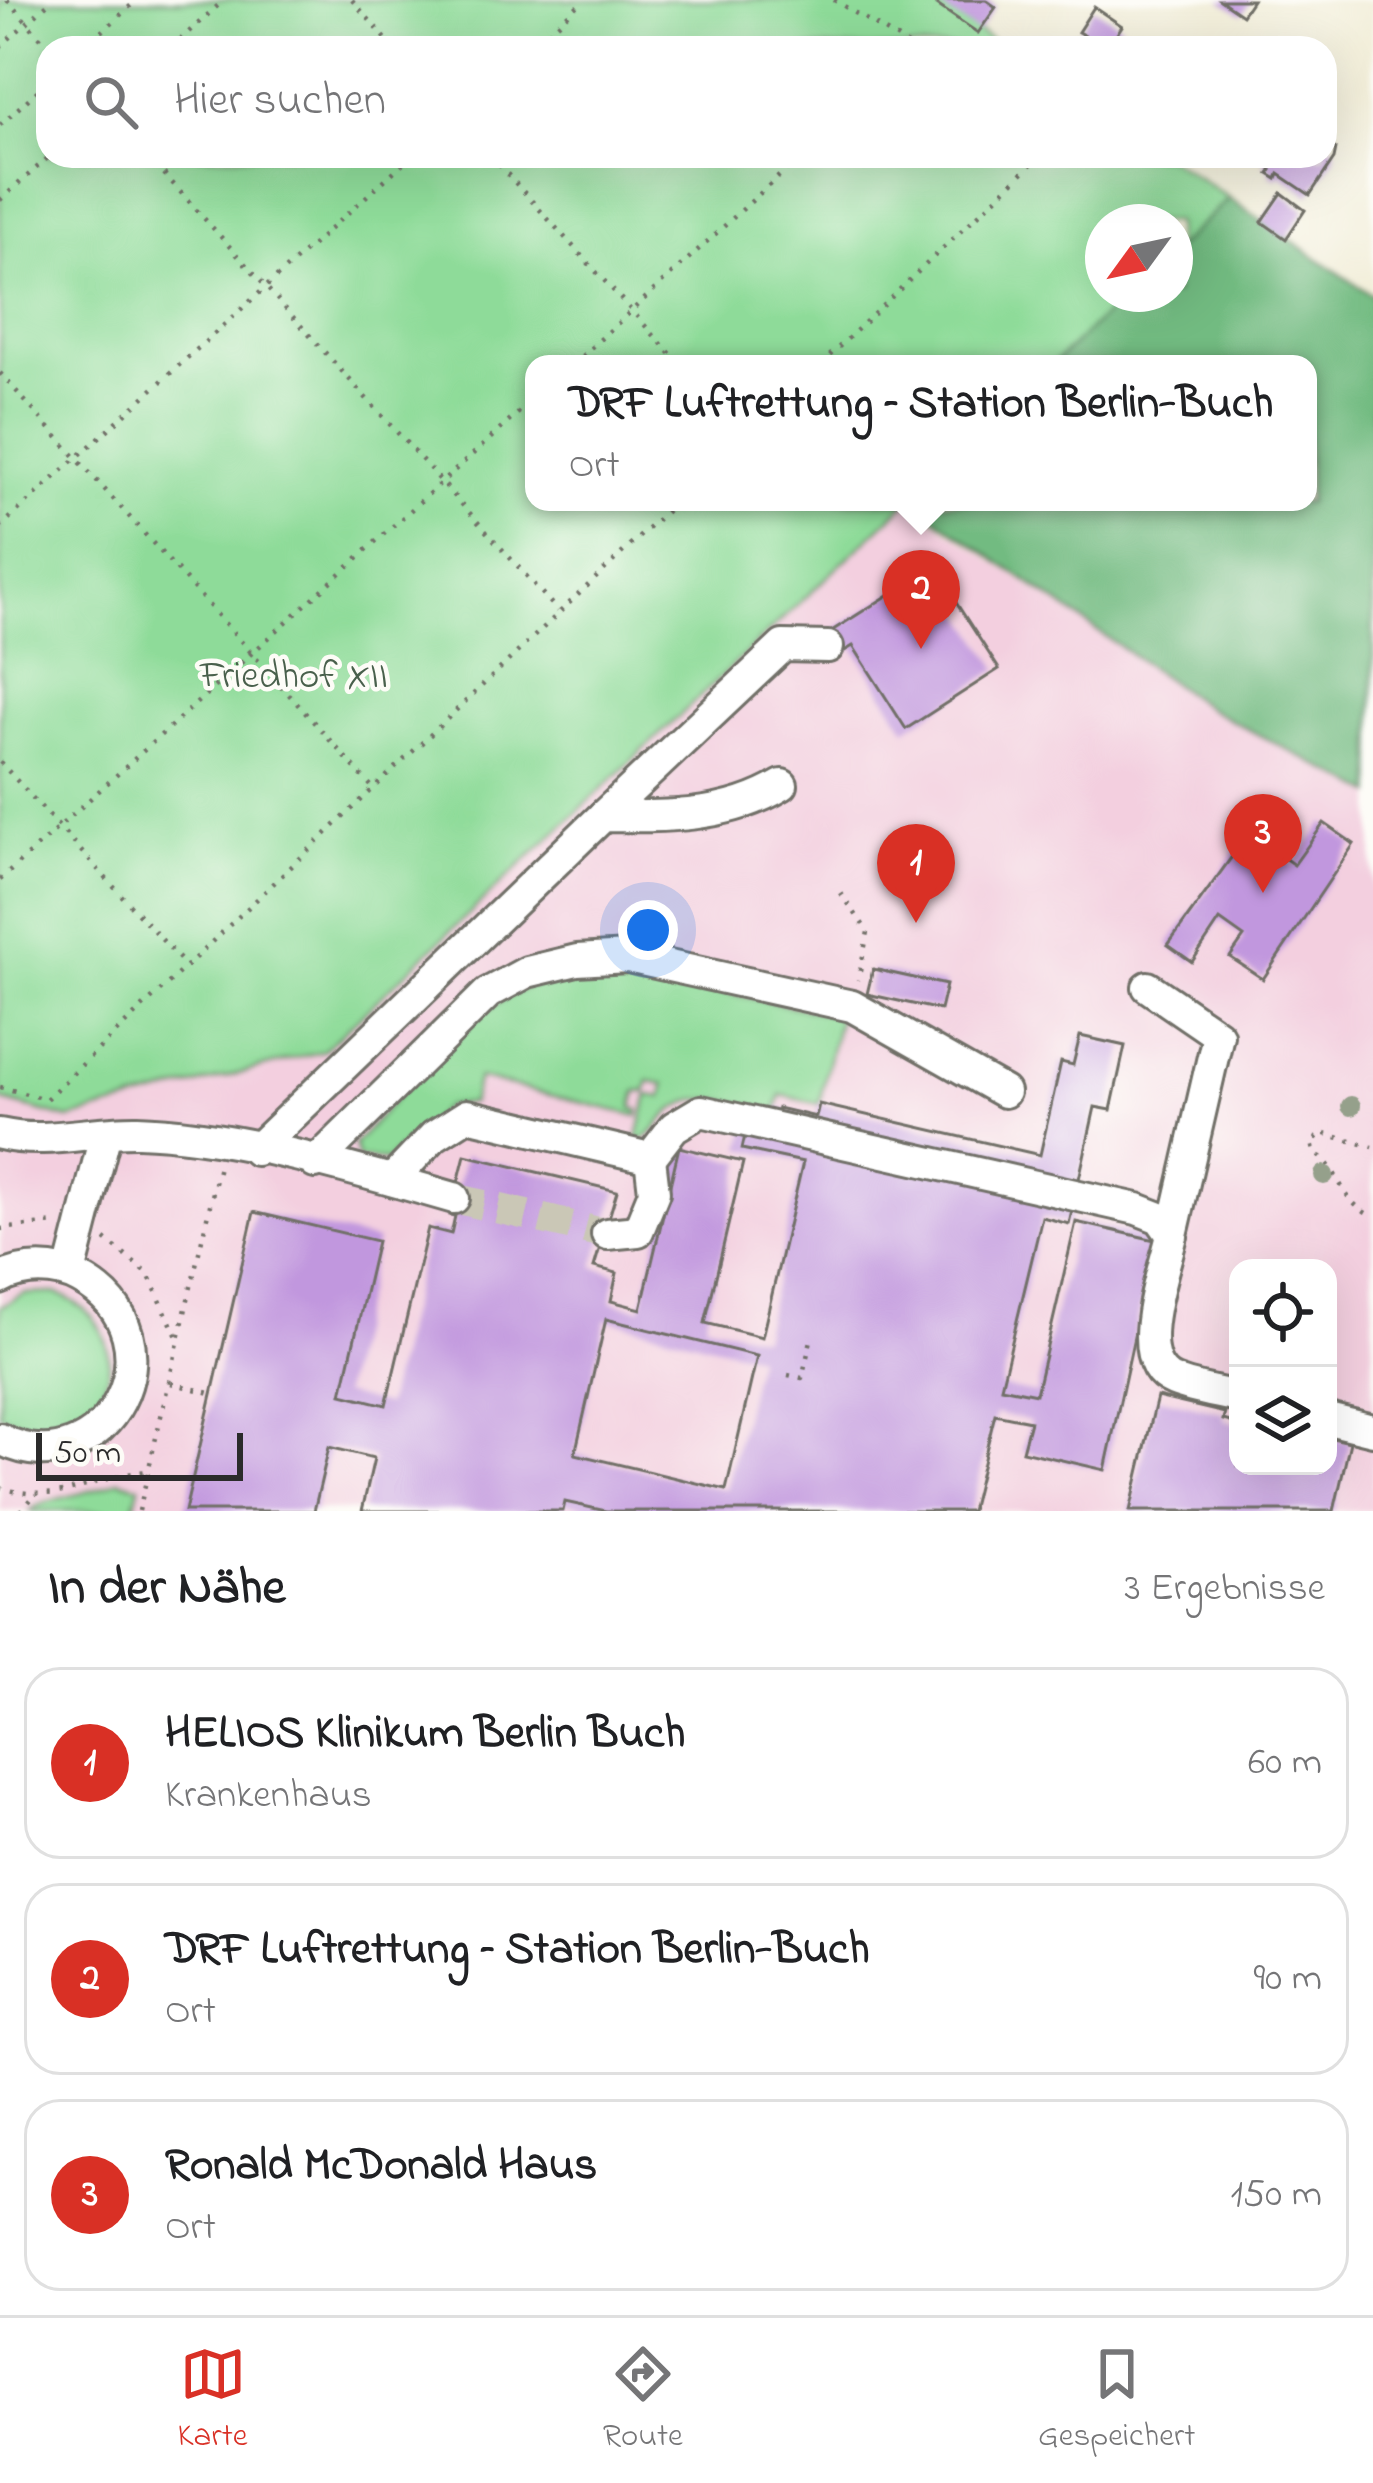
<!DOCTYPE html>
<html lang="de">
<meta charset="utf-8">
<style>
body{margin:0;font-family:"Indie Flower",sans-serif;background:#f6f6f6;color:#202124}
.controls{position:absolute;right:36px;bottom:36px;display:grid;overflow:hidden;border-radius:24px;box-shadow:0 12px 48px #0002}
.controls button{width:108px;height:108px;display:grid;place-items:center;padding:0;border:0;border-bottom:3px solid #e0e0e0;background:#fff;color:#202124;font:60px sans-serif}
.compass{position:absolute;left:1085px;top:204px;width:108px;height:108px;border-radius:50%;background:#fff;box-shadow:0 12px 48px #0002;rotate:237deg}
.scale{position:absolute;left:36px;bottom:30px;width:207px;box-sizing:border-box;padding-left:12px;border:6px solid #2b2b2b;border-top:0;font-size:33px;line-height:42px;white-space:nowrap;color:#2b2b2b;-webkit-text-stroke:9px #fdfcf7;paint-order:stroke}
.you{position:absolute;left:648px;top:930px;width:42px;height:42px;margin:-30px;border:9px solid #fff;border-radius:50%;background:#1a73e8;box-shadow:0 0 0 18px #1a73e833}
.badge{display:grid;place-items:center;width:78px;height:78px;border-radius:50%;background:#d93025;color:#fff;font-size:39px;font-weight:700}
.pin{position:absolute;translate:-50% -99px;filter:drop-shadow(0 3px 6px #0008)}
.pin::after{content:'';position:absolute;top:63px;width:42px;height:36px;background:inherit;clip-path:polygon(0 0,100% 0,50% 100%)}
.popup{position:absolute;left:525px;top:355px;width:792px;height:156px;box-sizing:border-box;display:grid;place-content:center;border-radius:24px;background:#fff;filter:drop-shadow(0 3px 9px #0005);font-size:39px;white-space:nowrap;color:#757577}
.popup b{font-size:45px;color:#202124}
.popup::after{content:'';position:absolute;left:50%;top:100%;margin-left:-24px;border:24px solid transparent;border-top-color:#fff}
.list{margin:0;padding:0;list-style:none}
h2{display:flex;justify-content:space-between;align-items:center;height:156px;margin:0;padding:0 48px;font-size:51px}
h2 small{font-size:39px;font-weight:400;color:#757577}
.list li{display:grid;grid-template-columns:78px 1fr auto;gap:36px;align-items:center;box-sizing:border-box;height:192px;margin:0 24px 24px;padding:0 24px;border:3px solid #e0e0e0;border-radius:36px}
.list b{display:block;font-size:45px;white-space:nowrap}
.list p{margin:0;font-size:39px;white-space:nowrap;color:#757577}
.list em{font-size:39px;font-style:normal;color:#757577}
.icon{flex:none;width:66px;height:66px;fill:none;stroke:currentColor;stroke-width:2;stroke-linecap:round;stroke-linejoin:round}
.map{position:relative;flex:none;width:1373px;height:1511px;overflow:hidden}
.search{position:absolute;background:#fff;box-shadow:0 12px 48px #0002;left:36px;right:36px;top:36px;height:132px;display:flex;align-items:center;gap:30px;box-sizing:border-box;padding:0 42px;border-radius:36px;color:#757577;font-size:45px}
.sheet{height:804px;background:#fff}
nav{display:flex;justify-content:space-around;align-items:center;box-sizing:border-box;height:168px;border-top:3px solid #e0e0e0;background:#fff;font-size:33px;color:#757577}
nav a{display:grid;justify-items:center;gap:6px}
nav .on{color:#d93025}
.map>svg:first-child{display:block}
</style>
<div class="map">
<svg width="1373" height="1511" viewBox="0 0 1373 1511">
<rect width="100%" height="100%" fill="#fdfcf7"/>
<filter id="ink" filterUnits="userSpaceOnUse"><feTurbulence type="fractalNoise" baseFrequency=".00833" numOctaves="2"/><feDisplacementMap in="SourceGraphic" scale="24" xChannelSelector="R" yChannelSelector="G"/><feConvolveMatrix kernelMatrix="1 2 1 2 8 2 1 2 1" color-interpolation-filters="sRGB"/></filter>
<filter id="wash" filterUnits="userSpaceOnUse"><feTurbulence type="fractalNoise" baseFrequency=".004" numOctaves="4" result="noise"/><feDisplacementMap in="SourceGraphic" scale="48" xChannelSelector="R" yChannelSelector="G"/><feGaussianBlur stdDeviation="2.7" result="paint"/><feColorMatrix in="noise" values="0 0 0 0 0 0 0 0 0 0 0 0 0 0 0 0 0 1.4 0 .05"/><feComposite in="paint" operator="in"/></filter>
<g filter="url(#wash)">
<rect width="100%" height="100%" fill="#f2eed9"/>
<path fill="#f3cfdf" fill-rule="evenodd" d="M907,502L1209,709L1373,794V1511H0V1100L70,1119L323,1051ZM1238,1268H1328V1466H1238Z"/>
<g fill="#8edb99" stroke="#5c8362" stroke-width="3">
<path d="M0,0H931L1003,48H48V156H1165L1229,198L1175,249V222H1103V294H1127L1053,364H534V502H907L323,1051L69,1119L0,1100Z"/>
<path d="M620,971L839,1016L819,1104L781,1095L776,1112C740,1104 695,1085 666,1117C656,1127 652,1138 637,1141L648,1095L663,1097L665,1084L649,1081L646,1092L637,1091L633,1108L639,1110L638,1116L478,1078L471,1103L446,1106L386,1161L358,1158L354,1144C407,1089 462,1011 536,983C562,972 592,973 620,971Z"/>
<path d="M55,1293C113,1314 128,1375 82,1417L36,1429L0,1415V1307L24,1294Z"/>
<path d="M119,1480L139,1486L133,1511H30C44,1497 94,1495 119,1480Z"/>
</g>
<path fill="#72bb81" stroke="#4e7356" stroke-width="3" d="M1229,198L1373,296V794L1209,709L913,502H1308V364H1053L1127,294H1175V249Z"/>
<g id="blocks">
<g fill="#c197de" fill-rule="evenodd">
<path d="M940,0H986L996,7L978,33L937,5Z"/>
<path d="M1220,0H1252L1242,15Z"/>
<path d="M1094,7L1122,26L1108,48L1078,32Z"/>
<path d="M1325,142L1336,149L1334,159L1310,195L1279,174L1277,179L1269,174L1272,170L1263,163L1268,156H1325Z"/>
<path d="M1282,193L1305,210L1286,239L1262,222Z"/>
<path d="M933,567L999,669L906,729L853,646L843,652L830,632Z"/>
<path d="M1262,815L1284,831L1271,849L1294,865L1324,823L1354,844L1263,979L1230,957L1244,937L1220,920L1192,962L1168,945Z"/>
<path d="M873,969L946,985L940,1010L867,994Z"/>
<path d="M1080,1036L1125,1046L1111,1110L1095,1107L1069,1224L1042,1217L1001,1387L1036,1394L1076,1222L1155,1240L1105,1470L1022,1451L1030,1421L995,1414L971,1511H606L565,1502L563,1511H362L374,1458L329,1447L314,1511H185L254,1212L377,1241L342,1394L386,1405L428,1228L451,1234L455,1216L450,1215L465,1155L617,1191L594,1267L617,1273L611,1301L641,1309L679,1147L743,1162L705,1323L762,1337L803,1162L742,1149L750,1113L775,1119L778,1108L816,1117L819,1104L1040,1155L1061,1062L1073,1065ZM606,1319L757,1356L726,1490L575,1454Z"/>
<path d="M1157,1397L1225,1413L1223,1420L1238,1424V1466H1328V1437L1350,1442L1334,1511H1130Z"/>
</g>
</g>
</g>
<g filter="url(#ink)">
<use href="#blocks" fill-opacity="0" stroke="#716f68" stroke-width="3"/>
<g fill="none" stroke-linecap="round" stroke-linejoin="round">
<path stroke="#cac7b6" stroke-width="30" stroke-dasharray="30 15" stroke-linecap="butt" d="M454,1198L607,1234"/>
<g stroke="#716f68" stroke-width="36">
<g id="minor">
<path d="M603,816L783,646L828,647"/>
<path d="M1148,987L1218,1035L1172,1235"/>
<path d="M0,1134C47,1145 91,1130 138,1131C234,1134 361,1171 454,1198"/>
<path d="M256,1150L603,816C665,817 728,818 782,785"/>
<path d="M315,1163L488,993L527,972L577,960L628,957L852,1006L1004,1092"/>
<path d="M392,1180L434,1136L467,1115L650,1158L674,1127L701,1111L1137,1209L1160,1218L1172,1235C1164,1272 1128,1363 1174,1381C1194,1389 1217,1392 1238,1397"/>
<path d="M607,1234L638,1231L654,1192L650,1158"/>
<path d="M70,1273L105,1136"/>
<path d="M0,1279C24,1266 56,1266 80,1279C187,1336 106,1493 0,1439"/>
<path d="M1328,1419L1373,1430"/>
</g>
</g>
<g stroke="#716f68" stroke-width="4.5" stroke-dasharray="3 9" stroke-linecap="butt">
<path d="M7,0L50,48"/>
<path d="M352,0L394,48"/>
<path d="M834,0L913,48"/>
<path d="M0,47L52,0"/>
<path d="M84,48L137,0"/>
<path d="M171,48L224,0"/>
<path d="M531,48L584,0"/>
<path d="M0,125L48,81"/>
<path d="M148,156L558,611"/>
<path d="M491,156L680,364"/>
<path d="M0,200L50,156"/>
<path d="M573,364L801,156"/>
<path d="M821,364L1040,156"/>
<path d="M0,373L372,787"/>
<path d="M0,527L411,156"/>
<path d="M0,762L185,965"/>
<path d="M0,880L534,399"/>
<path d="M841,893L868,932L858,980"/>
<path d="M0,1087L46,1099L676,502"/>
<path d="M1366,1213C1337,1195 1341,1169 1314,1152L1312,1142L1322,1133L1373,1147"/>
<path d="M0,1229L55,1223"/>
<path d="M105,1239L148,1274L180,1343"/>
<path d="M788,1375L802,1378L812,1336"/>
<path d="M171,1383L210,1393"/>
<path d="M0,1488C72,1506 85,1477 148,1471"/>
<path d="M21,1511L33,1497"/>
<path d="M139,1511L219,1166"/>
</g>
<use href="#minor" stroke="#fff" stroke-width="30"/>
</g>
<g fill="#95a08b">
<circle cx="1351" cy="1106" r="10"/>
<circle cx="1324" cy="1175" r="10"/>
</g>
</g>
<g text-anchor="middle" stroke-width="9" stroke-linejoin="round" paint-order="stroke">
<g font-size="39" fill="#49604c" stroke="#fdfcf7">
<text x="294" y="687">Friedhof XII</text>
</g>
</g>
</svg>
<div class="controls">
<button><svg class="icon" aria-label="locate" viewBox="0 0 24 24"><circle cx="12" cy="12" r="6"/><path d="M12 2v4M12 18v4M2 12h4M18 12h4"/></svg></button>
<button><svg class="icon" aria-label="layers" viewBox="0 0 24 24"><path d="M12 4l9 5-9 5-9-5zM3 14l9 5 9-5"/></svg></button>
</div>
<svg class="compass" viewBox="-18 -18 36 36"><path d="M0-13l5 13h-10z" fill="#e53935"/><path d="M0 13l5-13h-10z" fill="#757577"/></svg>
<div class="scale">50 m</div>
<div class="you"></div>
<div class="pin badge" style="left:916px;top:923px">1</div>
<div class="pin badge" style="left:921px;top:649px">2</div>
<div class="popup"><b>DRF Luftrettung – Station Berlin-Buch</b>Ort</div>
<div class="pin badge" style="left:1263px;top:893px">3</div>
<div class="search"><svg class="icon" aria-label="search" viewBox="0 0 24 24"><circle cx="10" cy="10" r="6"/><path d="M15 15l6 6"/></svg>Hier suchen</div>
</div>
<section class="sheet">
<h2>In der Nähe<small>3 Ergebnisse</small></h2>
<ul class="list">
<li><span class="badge">1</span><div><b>HELIOS Klinikum Berlin Buch</b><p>Krankenhaus</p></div><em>60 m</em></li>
<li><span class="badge">2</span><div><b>DRF Luftrettung – Station Berlin-Buch</b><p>Ort</p></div><em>90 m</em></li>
<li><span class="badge">3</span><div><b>Ronald McDonald Haus</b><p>Ort</p></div><em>150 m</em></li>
</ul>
</section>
<nav>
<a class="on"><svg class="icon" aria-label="map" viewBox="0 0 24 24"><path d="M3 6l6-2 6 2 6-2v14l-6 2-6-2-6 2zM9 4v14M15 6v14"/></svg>Karte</a>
<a><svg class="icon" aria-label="directions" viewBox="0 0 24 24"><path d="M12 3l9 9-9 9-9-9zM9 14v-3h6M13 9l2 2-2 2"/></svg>Route</a>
<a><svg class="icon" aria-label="saved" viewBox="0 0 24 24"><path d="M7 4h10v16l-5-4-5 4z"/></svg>Gespeichert</a>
</nav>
